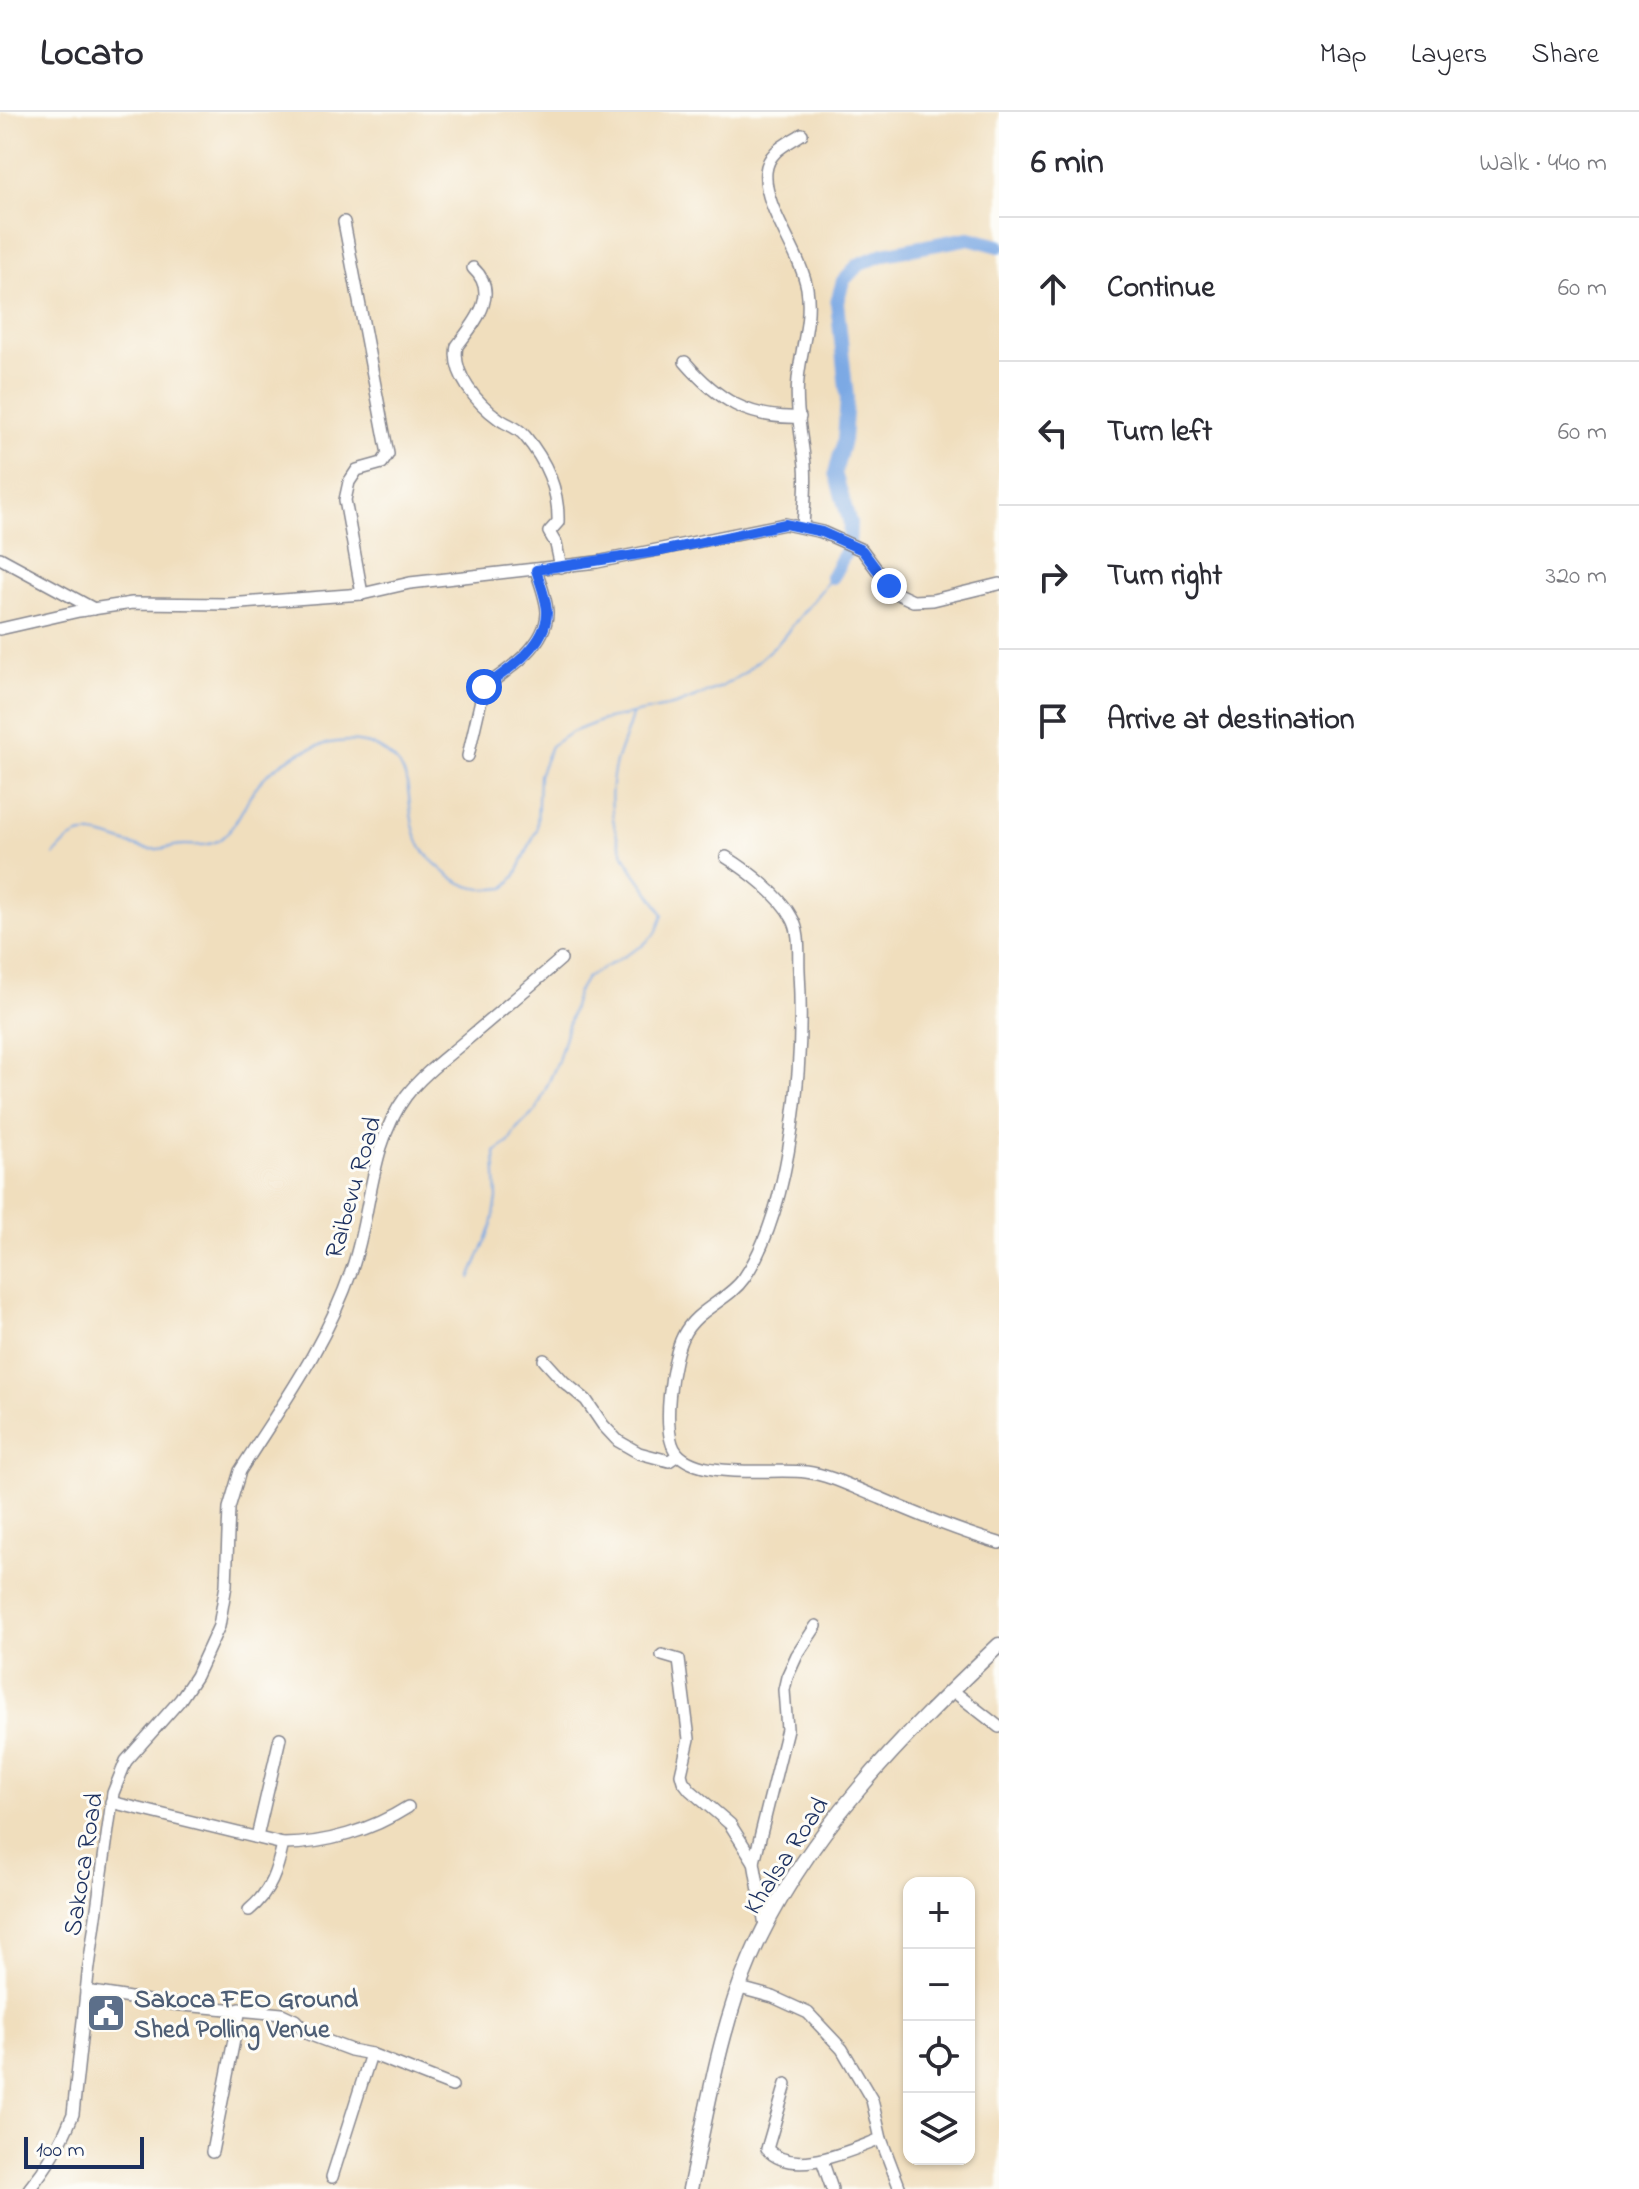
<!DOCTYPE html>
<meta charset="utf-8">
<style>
body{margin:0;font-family:"Indie Flower",sans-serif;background:#f2f2f3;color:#2b2b33}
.controls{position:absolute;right:24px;bottom:24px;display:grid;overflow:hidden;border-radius:16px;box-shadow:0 2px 6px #0004}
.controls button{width:72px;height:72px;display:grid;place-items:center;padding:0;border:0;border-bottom:2px solid #e1e1e2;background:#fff;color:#2b2b33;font:40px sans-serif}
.scale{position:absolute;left:24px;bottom:20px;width:120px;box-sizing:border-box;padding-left:8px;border:4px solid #1b2f5e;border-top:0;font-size:22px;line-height:28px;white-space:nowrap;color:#1b2f5e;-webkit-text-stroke:6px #fdfcf7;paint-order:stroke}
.stop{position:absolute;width:24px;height:24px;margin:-18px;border:6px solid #2563eb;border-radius:50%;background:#fff}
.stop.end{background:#2563eb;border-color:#fff;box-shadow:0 2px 8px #0008}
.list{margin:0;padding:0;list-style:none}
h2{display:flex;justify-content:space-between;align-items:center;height:104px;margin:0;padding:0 32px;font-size:34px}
h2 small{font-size:26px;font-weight:400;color:#7c7c81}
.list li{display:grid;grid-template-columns:52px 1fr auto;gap:24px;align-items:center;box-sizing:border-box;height:144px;padding:0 32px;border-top:2px solid #e1e1e2}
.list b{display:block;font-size:30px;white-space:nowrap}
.list em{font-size:26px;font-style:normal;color:#7c7c81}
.icon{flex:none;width:44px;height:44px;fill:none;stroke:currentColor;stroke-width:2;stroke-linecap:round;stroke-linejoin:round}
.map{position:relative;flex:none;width:999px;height:2077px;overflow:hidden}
header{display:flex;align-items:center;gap:48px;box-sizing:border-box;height:112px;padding:0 40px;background:#fff;border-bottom:2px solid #e1e1e2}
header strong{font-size:38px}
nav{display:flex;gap:44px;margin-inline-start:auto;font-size:28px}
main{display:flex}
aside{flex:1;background:#fff}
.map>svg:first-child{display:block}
</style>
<header>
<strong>Locato</strong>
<nav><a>Map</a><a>Layers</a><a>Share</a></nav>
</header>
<main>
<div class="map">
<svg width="999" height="2077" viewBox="0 0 999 2077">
<rect width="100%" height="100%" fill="#fdfcf7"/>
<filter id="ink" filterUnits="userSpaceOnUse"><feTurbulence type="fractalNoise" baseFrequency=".0125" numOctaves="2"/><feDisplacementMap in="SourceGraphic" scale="16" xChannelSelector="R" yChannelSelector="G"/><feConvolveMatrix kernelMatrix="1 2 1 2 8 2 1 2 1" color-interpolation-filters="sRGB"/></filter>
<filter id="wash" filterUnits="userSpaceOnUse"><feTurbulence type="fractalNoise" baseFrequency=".006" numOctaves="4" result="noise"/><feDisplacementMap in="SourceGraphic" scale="32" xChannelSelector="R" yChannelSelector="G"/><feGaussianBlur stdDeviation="1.8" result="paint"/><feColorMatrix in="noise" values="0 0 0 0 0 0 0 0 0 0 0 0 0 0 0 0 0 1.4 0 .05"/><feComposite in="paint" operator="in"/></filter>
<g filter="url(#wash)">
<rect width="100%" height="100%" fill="#f0debd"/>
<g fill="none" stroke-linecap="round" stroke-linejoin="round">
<g stroke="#7ba9e4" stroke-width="2">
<path d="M54,743C59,738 65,730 72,726C93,713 125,734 148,737C160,739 172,733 184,733C196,733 208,735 219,728C236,716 243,694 254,678C276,644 340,616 378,636C421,659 402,690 417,726C423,742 435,752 448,763C467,777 482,779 505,776L516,763L537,717L539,663L551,634L570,621L603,608L676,593L721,575L744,561L780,529L832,465"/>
<path d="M470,1166L492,1114L497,1087L495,1040L509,1030L517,1016L536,999L558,949L577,881L586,866L642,834L656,821L663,803C654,784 640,770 629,752C611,722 607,683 616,650C621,634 628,619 632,603"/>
</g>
<path stroke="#7ba9e4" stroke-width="14" d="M832,465L849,434L850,411L835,361L844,328L847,286L837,190L843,169L858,153L884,142L969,126L999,134"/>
</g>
</g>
<g filter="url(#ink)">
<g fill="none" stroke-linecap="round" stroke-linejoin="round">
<g stroke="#86868e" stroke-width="14">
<g id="minor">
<path d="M802,22C787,32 768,39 766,60C763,95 800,139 807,176C812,209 801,235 798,267C795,295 802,326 805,353C807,374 804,395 803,415"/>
<path d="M344,110L388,342L382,351L357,358L349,370L345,388L362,482"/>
<path d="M473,156C501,182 474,211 457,234C451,262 478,292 499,307C507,313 518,315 525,324C545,348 559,378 558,410L549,420L556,432L561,455"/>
<path d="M685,250C718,288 748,307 800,305"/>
<path d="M0,446L94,497"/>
<path d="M0,517L79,499L132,491L228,492L362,482L410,471L597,450L785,412L822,420L862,438L889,474L898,482L913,489L933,488L999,472"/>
<path d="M468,644L484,575C508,558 546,534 547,501C547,488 540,471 536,458"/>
<path d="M726,745C747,758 780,783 792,806C801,821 798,843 799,859C804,945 793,1094 744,1166C728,1189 696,1197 683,1224C672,1245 660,1322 677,1341C700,1368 774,1356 806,1360C831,1363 856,1377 880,1386C919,1403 958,1419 999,1431"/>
<path d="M544,1248L564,1270L586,1288L603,1313L618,1329L639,1341L669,1349L678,1343"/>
<path d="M662,1543L679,1548L689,1627L681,1662L683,1669L690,1678L730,1712L754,1750L765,1813"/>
<path d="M953,1579L999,1615"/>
<path d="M111,1690L283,1732C326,1732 372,1718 408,1695"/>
<path d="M257,1725L280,1626"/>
<path d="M754,1750L787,1617L784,1578L787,1565L797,1543L816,1514"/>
<path d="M249,1798C271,1780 277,1758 283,1732"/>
<path d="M740,1876L773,1885L808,1901L842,1937L872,1988L881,2027L900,2077"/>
<path d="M86,1879L161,1891L282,1902L295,1908L308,1922L351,1938L371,1942L452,1974"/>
<path d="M786,1972L767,2037C793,2066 851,2038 881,2027"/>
<path d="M212,2040L240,1897"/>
<path d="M822,2048L832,2077"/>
<path d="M332,2065L371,1942"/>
<path d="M29,2077C49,2053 62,2030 73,2002L88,1862L113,1681L126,1649L180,1588L196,1564L219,1514L226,1473L229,1396L240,1359C283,1291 325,1235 352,1157C372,1100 369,1034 406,984C422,963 444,947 464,930C496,903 529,875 561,847"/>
</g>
</g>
<g stroke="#86868e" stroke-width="17">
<path id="major" d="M690,2077C707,2000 719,1919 750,1847C803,1723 903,1624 999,1533"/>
</g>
<use href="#minor" stroke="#fff" stroke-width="11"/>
<use href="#major" stroke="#fff" stroke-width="14"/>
</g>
</g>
<g fill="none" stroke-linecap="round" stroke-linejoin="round" filter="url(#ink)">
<path stroke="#2563eb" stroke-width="10" d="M484,575C508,558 546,534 547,501C547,488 540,471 536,458L661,439L785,412L822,420L862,438L889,474"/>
</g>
<defs>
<g id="civic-square" transform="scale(2)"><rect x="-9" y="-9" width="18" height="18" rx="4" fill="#5c6f8a" stroke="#fdfcf7"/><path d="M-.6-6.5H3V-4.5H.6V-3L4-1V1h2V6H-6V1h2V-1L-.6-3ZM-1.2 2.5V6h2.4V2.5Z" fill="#fff"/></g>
</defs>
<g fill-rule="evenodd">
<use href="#civic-square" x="106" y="1901"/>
</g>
<g text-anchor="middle" stroke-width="6" stroke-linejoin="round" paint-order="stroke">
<g font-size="26" fill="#1b2f5e" stroke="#fdfcf7">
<text transform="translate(352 1075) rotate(-74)" y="9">Raibevu Road</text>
<text transform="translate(785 1743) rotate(-57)" y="9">Khalsa Road</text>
<text transform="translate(82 1752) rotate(-81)" y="9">Sakoca Road</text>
</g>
<g font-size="26" font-weight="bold" fill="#4e5e75" stroke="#fdfcf7" text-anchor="start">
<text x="134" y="1895">Sakoca FEO Ground<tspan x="134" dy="30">Shed Polling Venue</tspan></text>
</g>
</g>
</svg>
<div class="controls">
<button>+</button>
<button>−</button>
<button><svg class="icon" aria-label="locate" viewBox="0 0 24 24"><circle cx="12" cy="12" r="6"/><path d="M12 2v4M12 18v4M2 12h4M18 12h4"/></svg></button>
<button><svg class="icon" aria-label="layers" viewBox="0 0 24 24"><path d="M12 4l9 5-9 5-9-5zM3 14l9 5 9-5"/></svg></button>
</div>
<div class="scale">100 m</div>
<div class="stop" style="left:484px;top:575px"></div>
<div class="stop end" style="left:889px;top:474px"></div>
</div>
<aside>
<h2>6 min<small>Walk · 440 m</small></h2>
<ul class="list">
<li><svg class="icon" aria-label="ahead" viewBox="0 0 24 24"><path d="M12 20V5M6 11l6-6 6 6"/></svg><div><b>Continue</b></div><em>60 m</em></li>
<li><svg class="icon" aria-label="left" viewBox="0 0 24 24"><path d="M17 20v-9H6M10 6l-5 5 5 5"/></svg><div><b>Turn left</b></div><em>60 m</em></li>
<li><svg class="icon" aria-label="right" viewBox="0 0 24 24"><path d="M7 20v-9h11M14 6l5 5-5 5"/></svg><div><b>Turn right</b></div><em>320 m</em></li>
<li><svg class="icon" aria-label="arrive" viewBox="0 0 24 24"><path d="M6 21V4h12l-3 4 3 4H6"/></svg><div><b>Arrive at destination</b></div></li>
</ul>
</aside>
</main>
